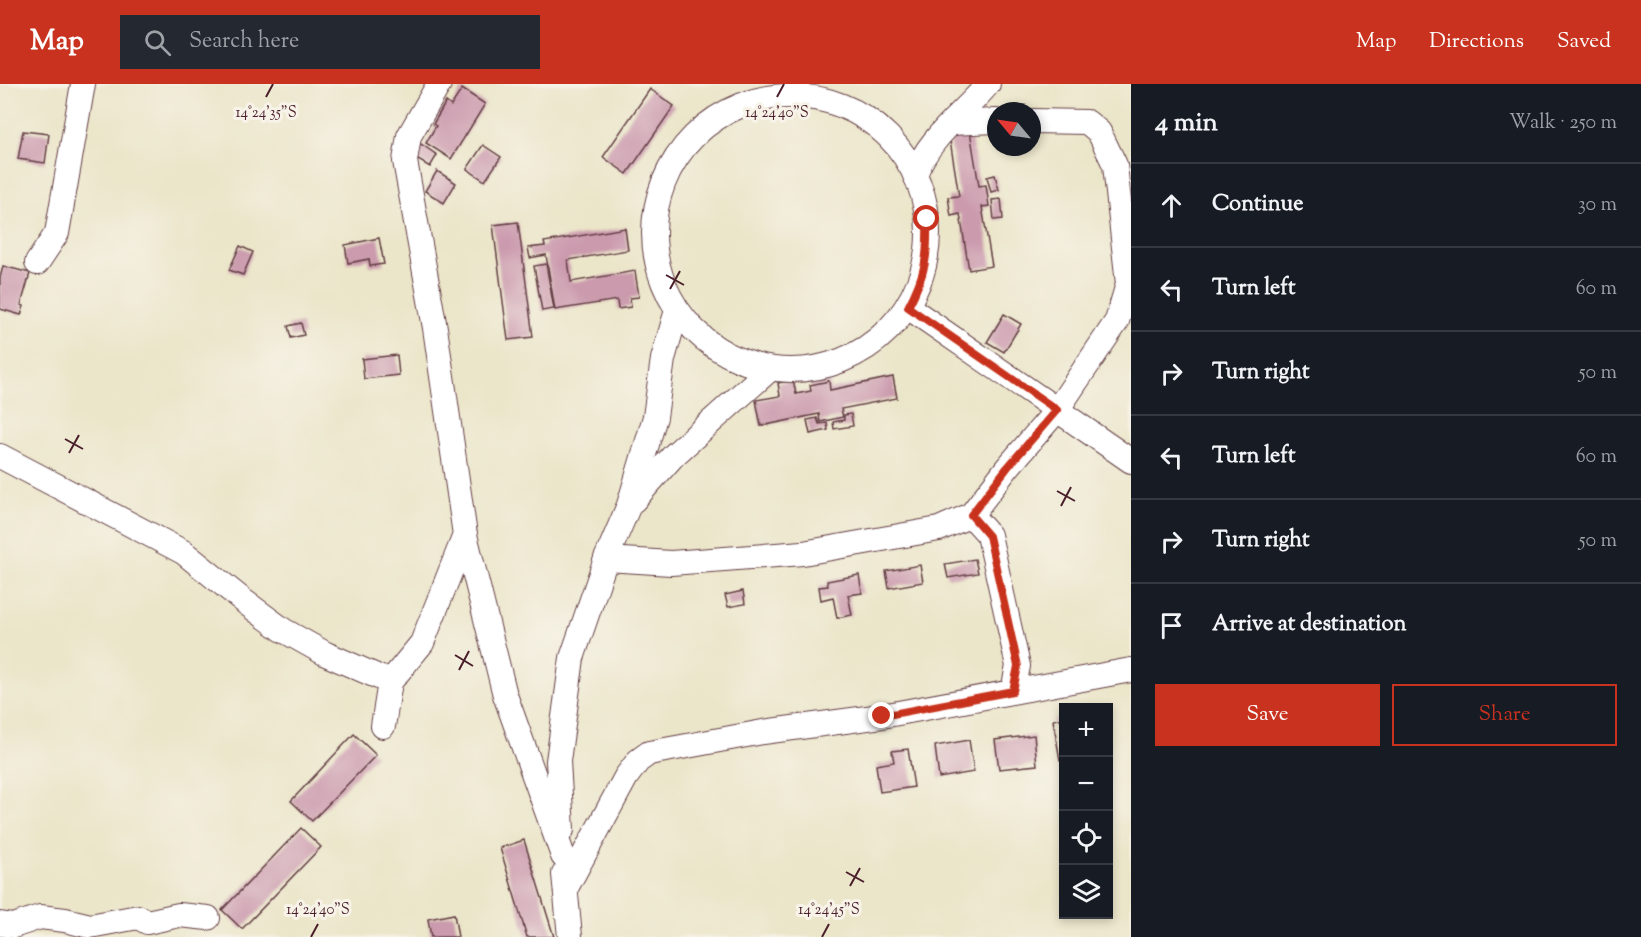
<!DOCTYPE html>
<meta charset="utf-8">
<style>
body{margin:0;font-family:"Sorts Mill Goudy",serif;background:#242831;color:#f1f3f6}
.controls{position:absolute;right:18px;bottom:18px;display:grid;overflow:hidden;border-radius:0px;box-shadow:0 3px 9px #0003}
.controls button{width:54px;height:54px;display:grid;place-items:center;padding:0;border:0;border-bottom:2px solid #363941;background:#171b24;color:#f1f3f6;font:30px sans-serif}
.compass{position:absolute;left:987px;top:18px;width:54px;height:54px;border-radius:50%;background:#171b24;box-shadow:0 3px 9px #0003;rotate:299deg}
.stop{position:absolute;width:18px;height:18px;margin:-14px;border:4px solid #c8321e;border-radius:50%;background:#fff}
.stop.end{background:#c8321e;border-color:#fff;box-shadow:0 2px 6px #0008}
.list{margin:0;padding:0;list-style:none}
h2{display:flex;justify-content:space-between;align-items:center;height:78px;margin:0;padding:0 24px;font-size:26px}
h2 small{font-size:20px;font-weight:400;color:#9ea1a6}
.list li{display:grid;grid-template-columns:39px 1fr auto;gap:18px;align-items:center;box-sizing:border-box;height:84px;padding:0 24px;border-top:2px solid #363941}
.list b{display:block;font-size:22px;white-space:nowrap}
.list em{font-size:20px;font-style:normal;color:#9ea1a6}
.actions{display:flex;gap:12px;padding:18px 24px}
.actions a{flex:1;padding:14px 0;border:2px solid #c8321e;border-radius:0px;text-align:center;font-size:21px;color:#c8321e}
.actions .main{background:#c8321e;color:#fff}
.icon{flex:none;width:33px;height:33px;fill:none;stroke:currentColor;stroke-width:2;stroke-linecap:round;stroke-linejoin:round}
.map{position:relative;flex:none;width:1131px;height:853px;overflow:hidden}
header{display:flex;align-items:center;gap:36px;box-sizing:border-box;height:84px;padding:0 30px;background:#c8321e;color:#fff}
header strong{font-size:28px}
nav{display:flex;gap:33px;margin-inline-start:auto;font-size:21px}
.search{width:420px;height:54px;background:#242831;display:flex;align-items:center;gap:15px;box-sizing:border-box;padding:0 21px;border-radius:0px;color:#9ea1a6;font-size:22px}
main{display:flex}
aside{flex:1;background:#171b24}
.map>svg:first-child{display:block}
</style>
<header>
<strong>Map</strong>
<div class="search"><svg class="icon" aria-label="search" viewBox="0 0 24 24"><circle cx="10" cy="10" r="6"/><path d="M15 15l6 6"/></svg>Search here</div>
<nav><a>Map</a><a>Directions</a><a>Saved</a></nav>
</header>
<main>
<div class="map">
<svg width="1131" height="853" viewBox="0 0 1131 853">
<rect width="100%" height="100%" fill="#f7f3e8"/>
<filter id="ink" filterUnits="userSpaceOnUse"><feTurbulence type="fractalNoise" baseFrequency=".0167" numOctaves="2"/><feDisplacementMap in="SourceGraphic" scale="12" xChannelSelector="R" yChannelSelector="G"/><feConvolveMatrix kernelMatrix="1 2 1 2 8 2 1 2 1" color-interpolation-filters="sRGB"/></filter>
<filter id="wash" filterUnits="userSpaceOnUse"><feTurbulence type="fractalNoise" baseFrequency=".008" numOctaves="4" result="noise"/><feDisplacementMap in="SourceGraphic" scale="24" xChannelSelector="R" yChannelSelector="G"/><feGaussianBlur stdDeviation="1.35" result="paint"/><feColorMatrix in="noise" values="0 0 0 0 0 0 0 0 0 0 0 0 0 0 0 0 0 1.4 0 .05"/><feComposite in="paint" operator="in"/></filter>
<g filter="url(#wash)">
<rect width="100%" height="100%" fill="#ebe5c9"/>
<g id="blocks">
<g fill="#cb9aad">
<path d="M462,5L485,20L451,75L426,59L436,42L433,40L446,18L451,22Z"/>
<path d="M650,5L674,22L627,90L603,73Z"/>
<path d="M23,47L49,50L45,79L18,75Z"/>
<path d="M970,47L979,102L986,101L989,122L982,123L992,182L969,186L960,130L951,132L948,113L959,112L949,50Z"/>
<path d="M421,60L437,71L430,83L413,73Z"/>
<path d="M483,61L501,73L485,97L467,85Z"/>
<path d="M437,87L456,99L444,119L425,107Z"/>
<path d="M995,91L999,106L991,108L987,93Z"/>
<path d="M1001,115L1003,135L994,136L992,116Z"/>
<path d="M518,138L533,253L508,256L493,141Z"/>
<path d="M625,144L628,166L568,176L571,198L635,187L639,213L630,214L631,223L618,225L617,216L555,226L546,171L530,174L528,164L545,162L544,158Z"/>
<path d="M379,154L384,180L370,182L369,175L348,179L345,161Z"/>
<path d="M240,162L253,168L243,191L229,186Z"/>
<path d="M546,180L554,225L542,227L534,182Z"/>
<path d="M3,182L30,189L21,221L24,222L21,231L0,225V194Z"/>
<path d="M1004,230L1021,240L1004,268L987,258Z"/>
<path d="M301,239L304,251L291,254L288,242Z"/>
<path d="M397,271L399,291L364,295L362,275Z"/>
<path d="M893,293L897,314L841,325L843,333L820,338L819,330L761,342L756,316L780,312L778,299L793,296L796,310L811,307L810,301L829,297L830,306Z"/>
<path d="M851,330L853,342L834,345L833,338L844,336V331Z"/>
<path d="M817,334L819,340L827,339L828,346L810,350L807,336Z"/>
<path d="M975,475L978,489L948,494L945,480Z"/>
<path d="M920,481L923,498L889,504L886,487Z"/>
<path d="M859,491L862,509L848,511L852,531L837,534L833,513L821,516L819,503L828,502L827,497Z"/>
<path d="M743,507L745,520L728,523L725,511Z"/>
<path d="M1064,634V675L1060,676L1053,636Z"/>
<path d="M354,650L376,671L312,737L291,717Z"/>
<path d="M1034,651L1037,681L999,685L995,656Z"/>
<path d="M969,656L974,688L939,694L935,662Z"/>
<path d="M908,665L914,703L880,708L876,681L894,678L892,667Z"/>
<path d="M301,744L321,763L242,845L222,826Z"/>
<path d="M524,756L554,853H527L500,764Z"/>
<path d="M454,830L458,853H431L428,835Z"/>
</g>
</g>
</g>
<g filter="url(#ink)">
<use href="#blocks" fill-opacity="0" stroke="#623d43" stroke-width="1.5"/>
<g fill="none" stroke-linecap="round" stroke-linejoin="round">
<g stroke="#623d43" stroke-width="26">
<g id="minor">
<path d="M439,0L409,52L405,77L435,244L465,451L505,611L563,772"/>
<circle cx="791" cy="149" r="137"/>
<path d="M951,39L996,37"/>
<path d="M915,91C928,54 963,30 988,0"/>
<path d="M37,179L57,149L83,0"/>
<path d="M908,223L1131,377"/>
<path d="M0,372L183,468L245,518L283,546L326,570L390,598"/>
<path d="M634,416L674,371L770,285"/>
<path d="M971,431L989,451L1018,582L1013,607"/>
<path d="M606,475L671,479L803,469L939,445L971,431L1007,384L1057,326L1117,237L1128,200L1115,81L1099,48L1087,38L1032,37"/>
<path d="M383,642L390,598L422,559L465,451"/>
<path d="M562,746L558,677L572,574L606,475L629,421L655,333L663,275L677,226"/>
<path d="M564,790L570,853"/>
<path d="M566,804L626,693L638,677L649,669L763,648L882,632L1131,586"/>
<path d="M0,840L13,842L40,833L65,836L90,842L138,833L147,838L179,831L208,834"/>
</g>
</g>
<use href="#minor" stroke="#fff" stroke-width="24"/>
</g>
</g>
<g fill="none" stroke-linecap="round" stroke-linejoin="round" filter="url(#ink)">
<path stroke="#c8321e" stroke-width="8" d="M882,632L1013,607L1018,582L989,452L971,431L1007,384L1057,326L908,223C926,189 928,173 927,135"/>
</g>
<path fill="none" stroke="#4a1f2b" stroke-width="2" d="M266,13L273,0M777,13L784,0M666,191L684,201M670,205L680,187M65,355L83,365M69,369L79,351M1057,407L1075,417M1061,422L1071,403M455,571L473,582M459,586L469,567M846,788L864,798M850,802L860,784M311,853L318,840M822,853L829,840"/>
<g font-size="15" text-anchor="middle" fill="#4a1f2b" stroke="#f7f3e8" stroke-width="6" stroke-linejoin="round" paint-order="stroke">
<text x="266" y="33">14°24'35"S</text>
<text x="777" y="33">14°24'40"S</text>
<text x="318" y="830">14°24'40"S</text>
<text x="829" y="830">14°24'45"S</text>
</g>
</svg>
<div class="controls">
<button>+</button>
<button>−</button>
<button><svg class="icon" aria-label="locate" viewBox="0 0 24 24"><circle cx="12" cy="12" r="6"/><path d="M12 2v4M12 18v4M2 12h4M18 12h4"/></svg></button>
<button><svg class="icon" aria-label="layers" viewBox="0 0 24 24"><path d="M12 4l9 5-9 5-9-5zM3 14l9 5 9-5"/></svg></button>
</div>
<svg class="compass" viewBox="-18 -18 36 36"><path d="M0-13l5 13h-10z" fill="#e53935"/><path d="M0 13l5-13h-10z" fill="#9ea1a6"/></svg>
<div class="stop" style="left:927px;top:135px"></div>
<div class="stop end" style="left:882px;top:632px"></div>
</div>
<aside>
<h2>4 min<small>Walk · 250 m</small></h2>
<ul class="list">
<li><svg class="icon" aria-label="ahead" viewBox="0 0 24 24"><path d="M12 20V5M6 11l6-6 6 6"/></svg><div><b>Continue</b></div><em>30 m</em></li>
<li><svg class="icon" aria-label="left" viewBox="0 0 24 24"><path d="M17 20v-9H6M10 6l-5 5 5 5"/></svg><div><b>Turn left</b></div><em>60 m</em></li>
<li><svg class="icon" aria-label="right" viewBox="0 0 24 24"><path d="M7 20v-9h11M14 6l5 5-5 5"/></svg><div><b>Turn right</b></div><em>50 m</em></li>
<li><svg class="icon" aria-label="left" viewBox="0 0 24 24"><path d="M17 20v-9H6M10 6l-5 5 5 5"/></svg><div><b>Turn left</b></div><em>60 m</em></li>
<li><svg class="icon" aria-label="right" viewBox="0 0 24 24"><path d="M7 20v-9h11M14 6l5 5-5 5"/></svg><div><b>Turn right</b></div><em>50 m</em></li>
<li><svg class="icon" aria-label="arrive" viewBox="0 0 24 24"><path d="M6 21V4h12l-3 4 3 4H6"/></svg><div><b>Arrive at destination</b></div></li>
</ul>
<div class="actions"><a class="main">Save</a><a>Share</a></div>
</aside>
</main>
